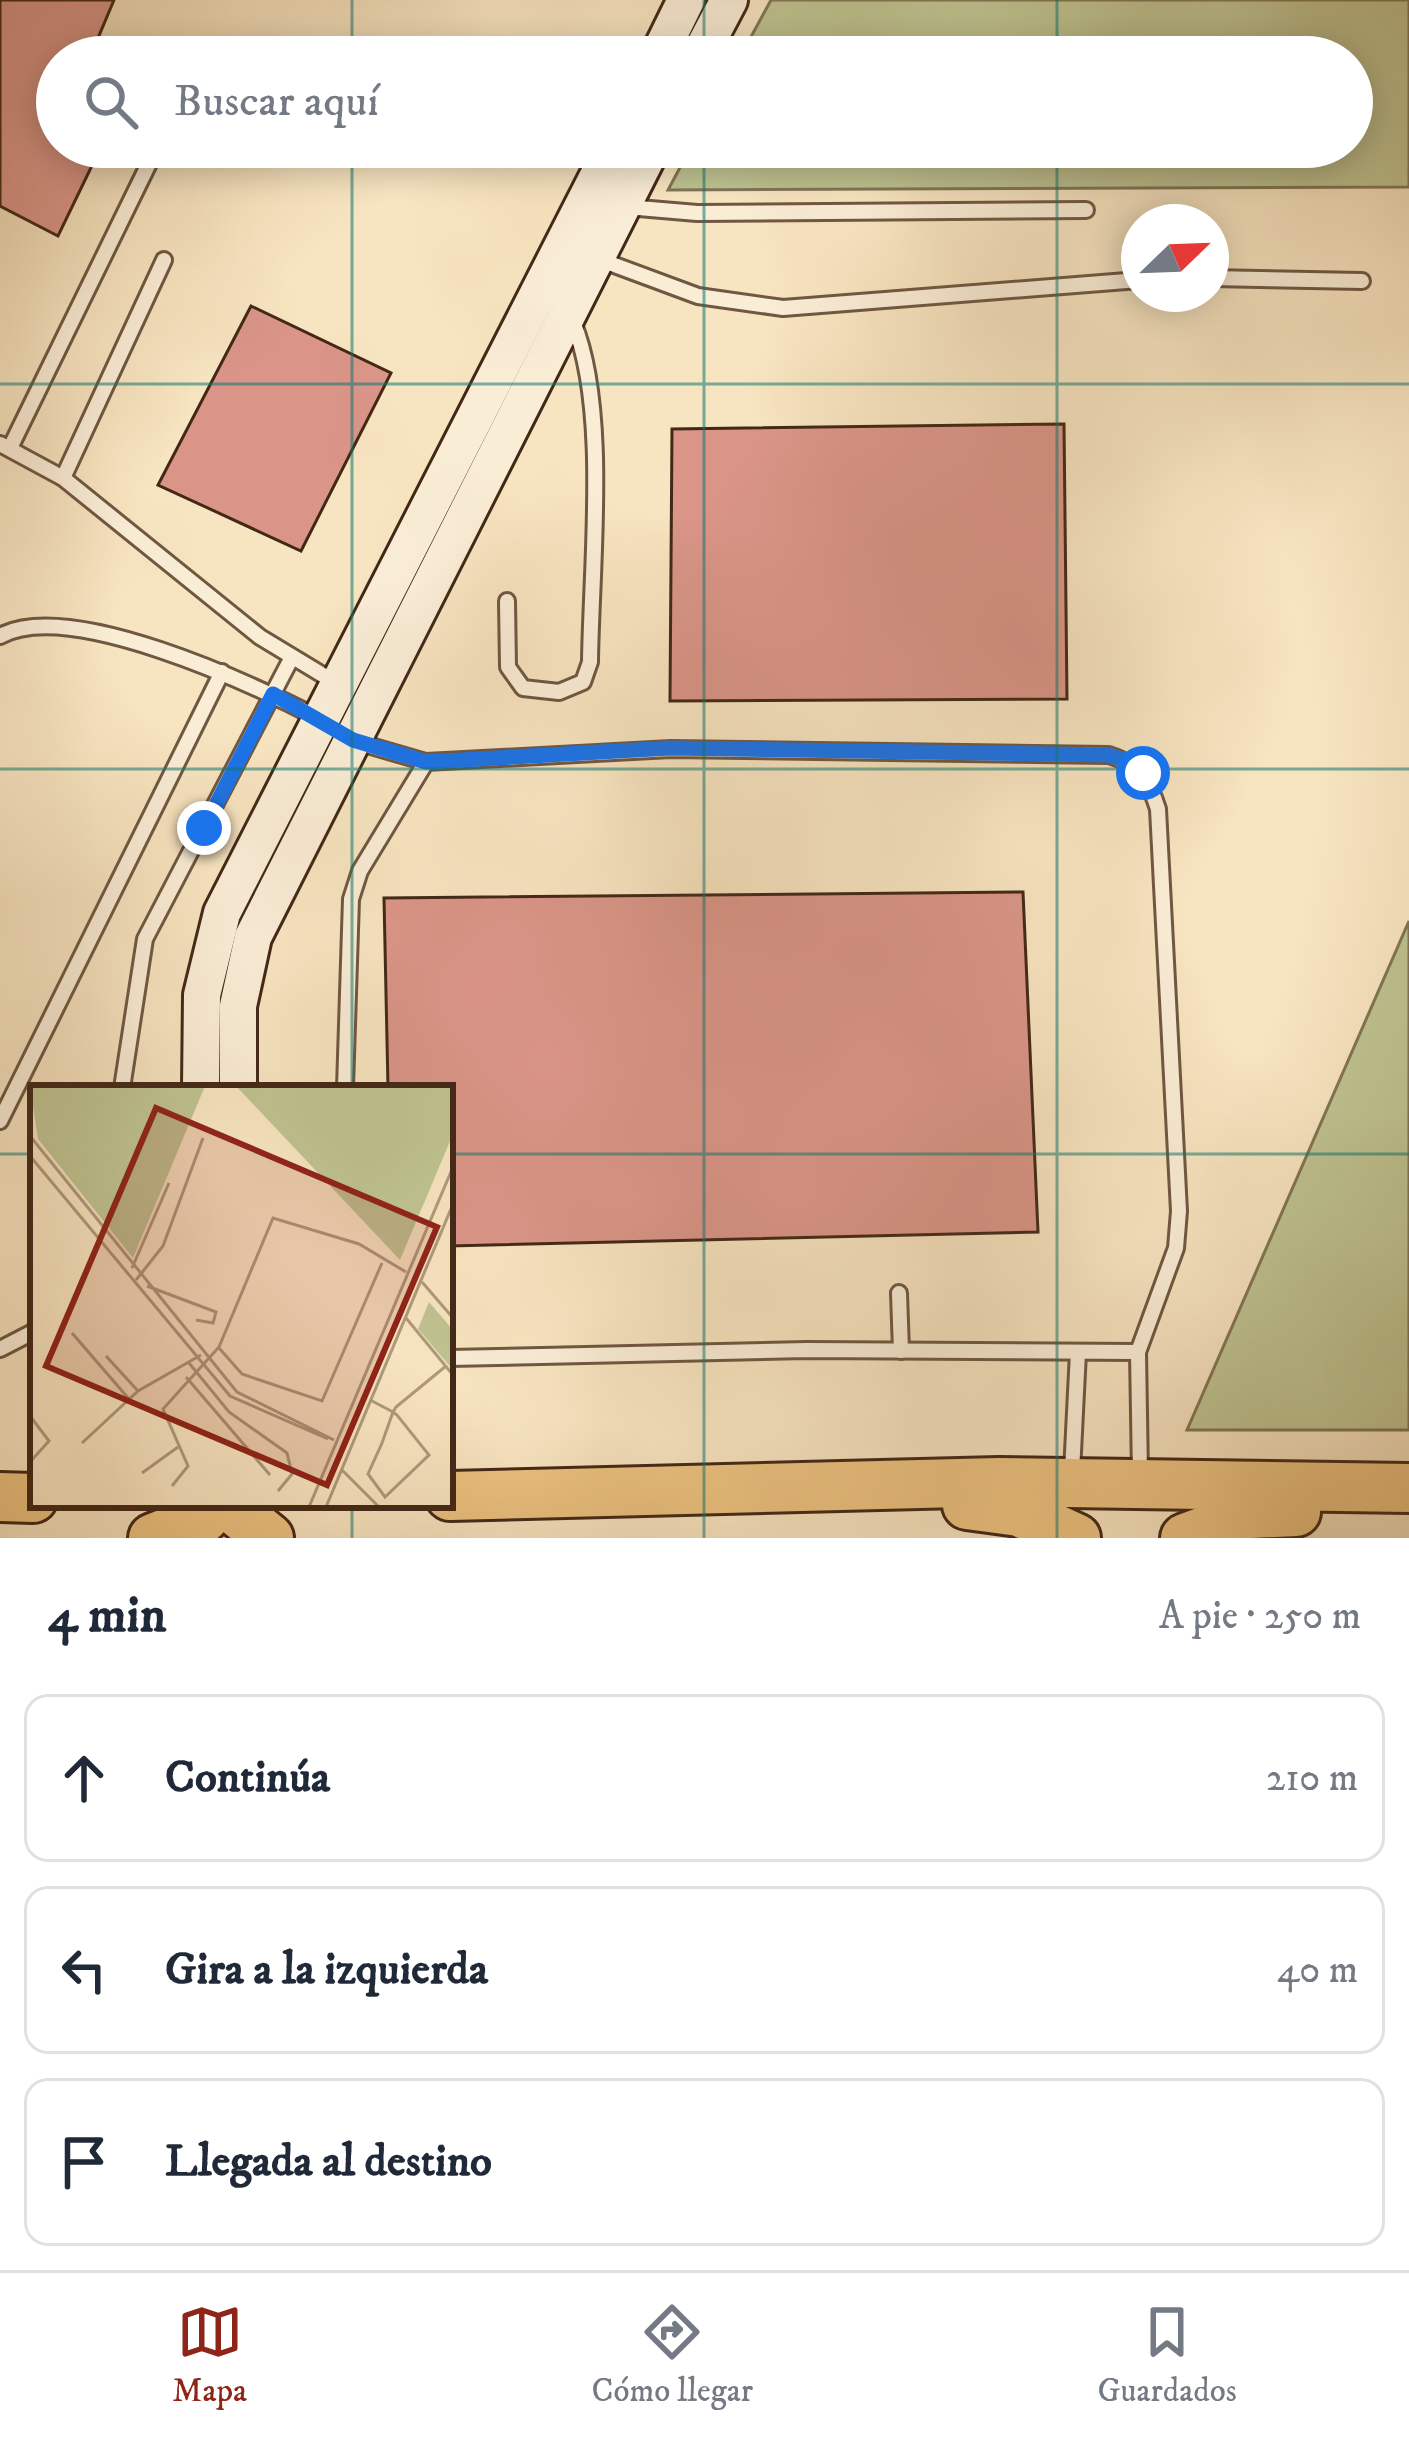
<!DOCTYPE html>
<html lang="es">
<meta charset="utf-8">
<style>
body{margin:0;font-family:"IM FELL DW Pica",serif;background:#f6f6f7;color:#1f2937}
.compass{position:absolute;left:1121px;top:204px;width:108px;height:108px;border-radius:50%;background:#fff;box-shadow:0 6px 30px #0003;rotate:67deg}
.stop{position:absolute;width:36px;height:36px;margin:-27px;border:9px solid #1a73e8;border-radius:50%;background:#fff}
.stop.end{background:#1a73e8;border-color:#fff;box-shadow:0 3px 12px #0008}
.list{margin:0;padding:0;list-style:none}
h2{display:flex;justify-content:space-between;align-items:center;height:156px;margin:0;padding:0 48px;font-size:51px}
h2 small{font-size:39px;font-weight:400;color:#747a83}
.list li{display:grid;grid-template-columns:78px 1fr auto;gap:36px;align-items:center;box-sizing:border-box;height:168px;margin:0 24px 24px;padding:0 24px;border:3px solid #e0e1e3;border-radius:24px}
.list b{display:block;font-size:45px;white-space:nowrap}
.list em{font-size:39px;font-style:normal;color:#747a83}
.icon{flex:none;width:66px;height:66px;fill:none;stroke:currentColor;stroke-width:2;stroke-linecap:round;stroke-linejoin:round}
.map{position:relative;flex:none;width:1409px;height:1538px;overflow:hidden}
.search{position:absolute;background:#fff;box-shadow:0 6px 30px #0003;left:36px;right:36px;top:36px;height:132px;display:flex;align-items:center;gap:30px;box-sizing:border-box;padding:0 42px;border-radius:66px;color:#747a83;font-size:45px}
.sheet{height:732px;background:#fff}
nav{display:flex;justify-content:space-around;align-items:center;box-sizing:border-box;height:168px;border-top:3px solid #e0e1e3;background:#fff;font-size:33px;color:#747a83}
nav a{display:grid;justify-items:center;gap:6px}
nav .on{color:#8f2418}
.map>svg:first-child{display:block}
</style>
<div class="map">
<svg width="1409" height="1538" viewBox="0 0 1409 1538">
<rect width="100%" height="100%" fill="#f7e4c0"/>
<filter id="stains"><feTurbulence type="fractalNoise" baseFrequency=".00167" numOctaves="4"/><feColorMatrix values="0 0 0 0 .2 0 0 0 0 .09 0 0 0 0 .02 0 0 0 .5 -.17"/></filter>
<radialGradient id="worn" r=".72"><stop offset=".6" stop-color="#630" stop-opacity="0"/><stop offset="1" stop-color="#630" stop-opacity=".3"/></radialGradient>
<g fill="#bfc391" stroke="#817654" stroke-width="3">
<path d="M771,0H1409V187L668,190L691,147H1352V57H740Z"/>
<path d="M1409,921V1430H1187Z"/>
</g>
<g fill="#da9588" stroke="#432817" stroke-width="3">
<path d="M0,0H114L90,57H57V147H101L58,236L0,206Z"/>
<path d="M251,306L391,373L301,551L158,485Z"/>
<path d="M1064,424L1067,699L670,701L672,429Z"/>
<path d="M1023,892L1038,1232L450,1246V1088H388L384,898Z"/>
</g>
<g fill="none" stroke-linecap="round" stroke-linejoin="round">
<g stroke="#705741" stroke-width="20">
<g id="lane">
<path d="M627,207L697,213L1086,210"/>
<path d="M601,260L698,296L783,308L1139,280"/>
<path d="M1211,278L1362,281"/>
<path d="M0,444L63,478L260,637L336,683"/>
<path d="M10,448L157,147"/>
<path d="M63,478L164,260"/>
<path d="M507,601L508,667L523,688L559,692L583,682L590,662C591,567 609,408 573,322"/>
<path d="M0,636C69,598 252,684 318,718"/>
<path d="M357,742L426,762L671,749L1109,755C1138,764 1149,780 1158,809L1179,1211L1176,1248L1138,1352L1140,1475"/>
<path d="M122,1088L145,939L292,657"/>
<path d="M345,1088L351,899L360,871L426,762"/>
<path d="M0,1121L222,672"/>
<path d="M899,1293L901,1351"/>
<path d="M0,1349L33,1332"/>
<path d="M450,1358L807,1350L1138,1352"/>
<path d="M1072,1472L1078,1352"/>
</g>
</g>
<g stroke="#432817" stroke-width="42">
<g id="secondary">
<path d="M658,57L686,0"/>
<path d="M699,57L729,0"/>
<path d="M201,1088L202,995L222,913L613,147"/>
<path d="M238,1088V1006L253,937L652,147"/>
</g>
</g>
<g stroke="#432817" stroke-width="54">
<g id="highway">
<path d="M450,1496L999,1482L1409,1488"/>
<path d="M0,1497L33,1498"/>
<path d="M228,1505L269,1538"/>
<path d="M967,1505L1019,1512L1076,1538"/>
<path d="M153,1538L204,1518L215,1505"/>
<path d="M1185,1538L1250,1514L1296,1512"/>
</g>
</g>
<use href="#lane" stroke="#faedd6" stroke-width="14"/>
<use href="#secondary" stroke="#faedd6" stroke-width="36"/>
<use href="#highway" stroke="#ecc280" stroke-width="48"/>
</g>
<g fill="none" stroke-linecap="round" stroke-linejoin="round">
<path stroke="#1a73e8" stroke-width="15" d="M204,828L273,694L353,740L426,762L670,748L1108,755L1129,761L1143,773"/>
</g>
<path fill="none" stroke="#0f766e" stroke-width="3" stroke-opacity="0.55" d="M352,0V57M704,0V57M1057,0V57M352,147V1088M704,147V1538M1057,147V1538M0,384H1409M0,769H1409M0,1154H33M450,1154H1409M352,1505V1538"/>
<g transform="translate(30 1085)">
<rect width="423" height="423" fill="#f7e4c0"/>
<path d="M0,1H175L103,173L8,54ZM206,1H423V49L370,175Z" fill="#bfc391"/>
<path d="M399,217L423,245V285L388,244Z" fill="#bfc391"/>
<path fill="none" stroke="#af997c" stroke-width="3" d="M0,51L207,307L304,355M0,71L200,311L298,354M102,183L139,98M106,195L133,161L173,53M392,197L423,233M117,201L186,227L183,238L166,235M376,233L423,290M42,248L99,314M189,263L212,289L292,316L352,178M76,271L108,306M159,278L199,327L257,368L262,389L248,406M156,292L240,390M342,316L363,327L367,330L399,370L355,412L338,389L352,358L363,327L366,322L416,281M0,331L19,356L0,377M52,358L108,306L171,270M312,385L349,422M112,388L148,362M142,401L158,381L133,324L189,262L243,133L329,159L376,187M279,422L423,82M296,422L423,119"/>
<path fill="#8f2418" fill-opacity="0.15" stroke="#8f2418" stroke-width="6" d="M126,23L407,142L297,400L16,281Z"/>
<rect width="423" height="423" fill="none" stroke="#432817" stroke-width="6"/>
</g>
<rect width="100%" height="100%" filter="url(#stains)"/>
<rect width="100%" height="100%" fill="url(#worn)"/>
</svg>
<svg class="compass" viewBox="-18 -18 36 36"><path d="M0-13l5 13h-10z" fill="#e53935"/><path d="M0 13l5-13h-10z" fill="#747a83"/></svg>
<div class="stop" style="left:1143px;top:773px"></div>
<div class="stop end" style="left:204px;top:828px"></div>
<div class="search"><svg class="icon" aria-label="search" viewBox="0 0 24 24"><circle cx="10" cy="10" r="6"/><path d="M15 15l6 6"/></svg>Buscar aquí</div>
</div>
<section class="sheet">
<h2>4 min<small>A pie · 250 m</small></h2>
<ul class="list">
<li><svg class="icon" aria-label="ahead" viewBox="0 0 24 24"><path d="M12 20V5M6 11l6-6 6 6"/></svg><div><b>Continúa</b></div><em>210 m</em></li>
<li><svg class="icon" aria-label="left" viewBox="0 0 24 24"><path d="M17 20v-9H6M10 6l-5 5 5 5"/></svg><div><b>Gira a la izquierda</b></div><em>40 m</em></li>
<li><svg class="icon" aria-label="arrive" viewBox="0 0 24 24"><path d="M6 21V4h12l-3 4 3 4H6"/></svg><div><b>Llegada al destino</b></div></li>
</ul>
</section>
<nav>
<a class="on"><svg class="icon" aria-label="map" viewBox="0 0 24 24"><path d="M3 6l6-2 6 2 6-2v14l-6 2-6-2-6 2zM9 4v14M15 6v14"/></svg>Mapa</a>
<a><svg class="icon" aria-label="directions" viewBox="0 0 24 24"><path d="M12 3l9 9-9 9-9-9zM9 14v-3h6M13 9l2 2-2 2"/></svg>Cómo llegar</a>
<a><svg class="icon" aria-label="saved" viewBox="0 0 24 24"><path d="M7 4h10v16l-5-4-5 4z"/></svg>Guardados</a>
</nav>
